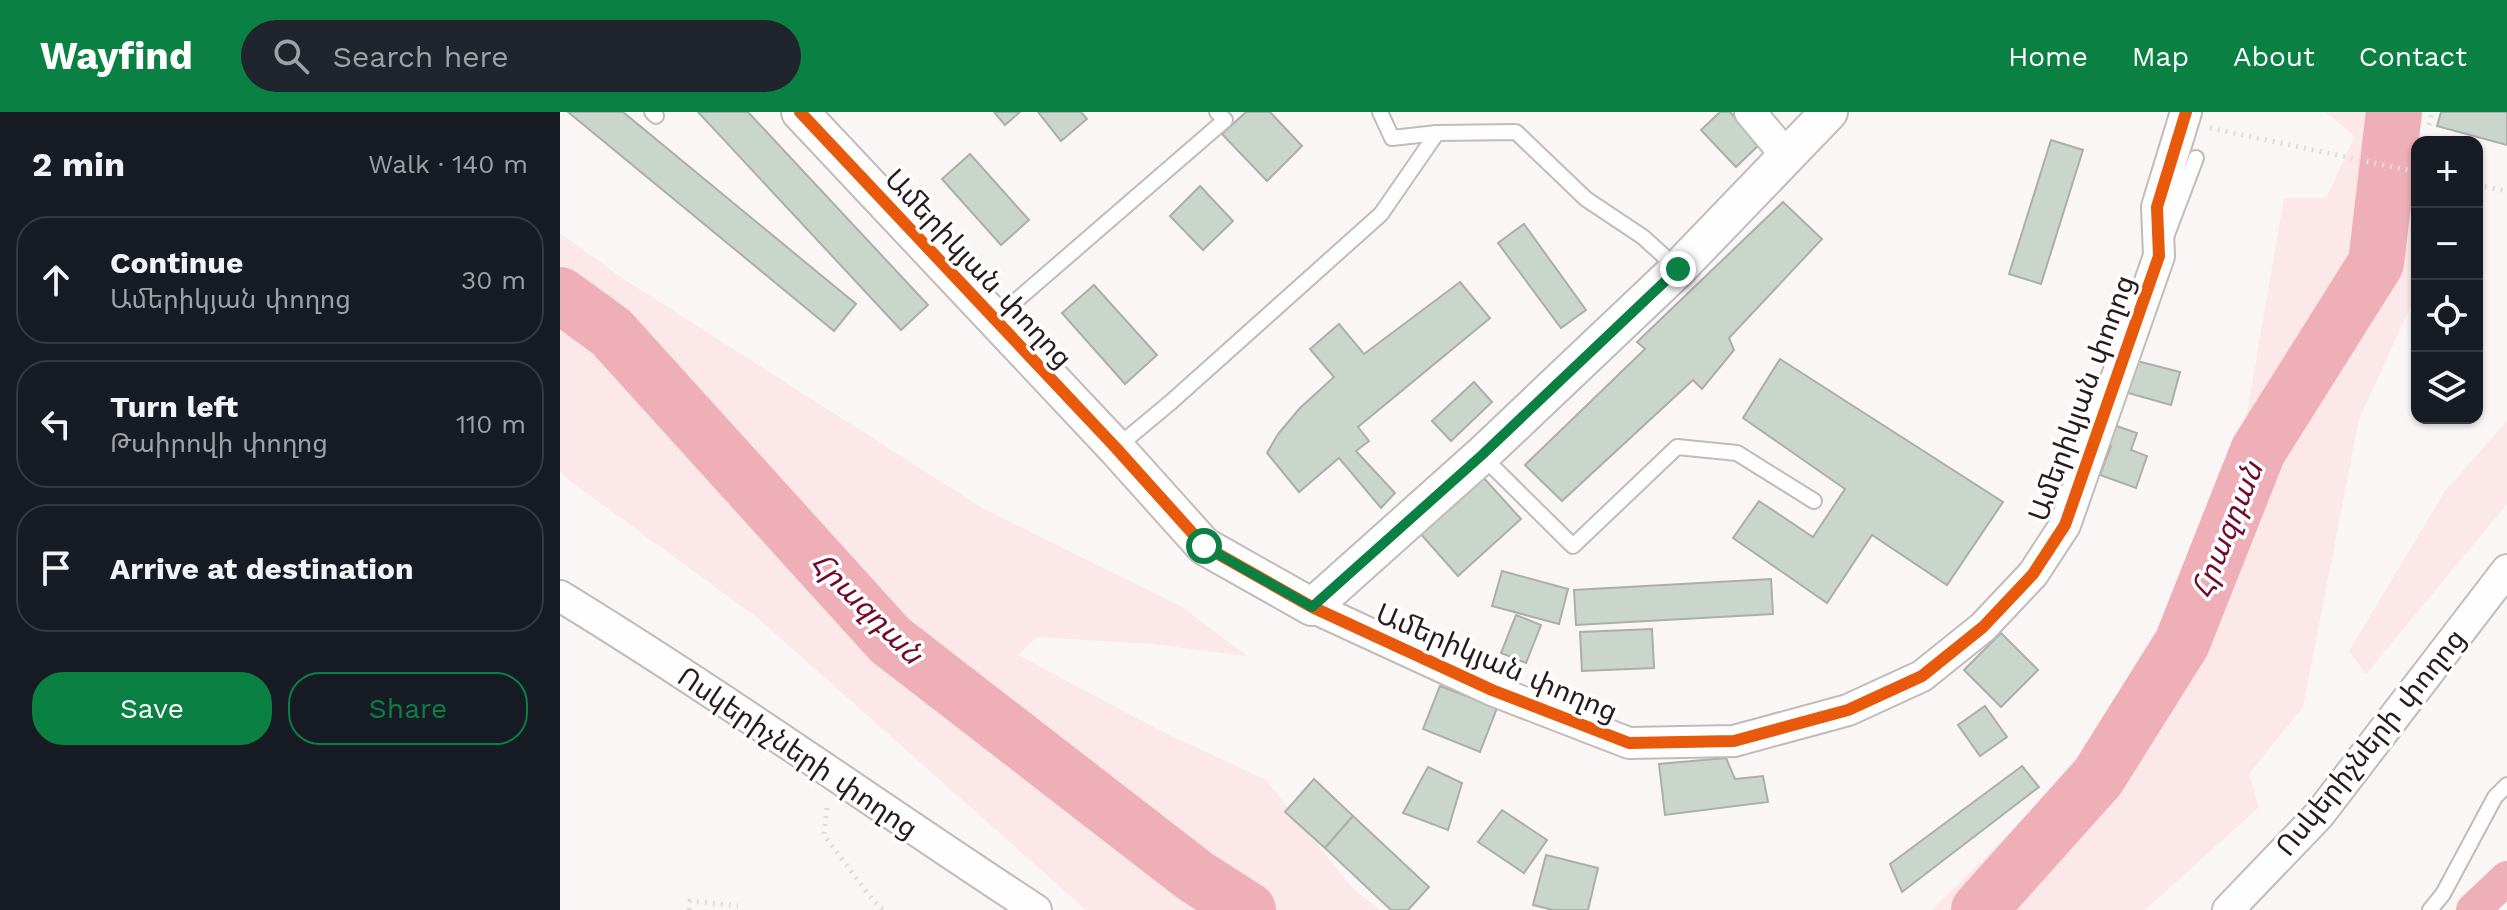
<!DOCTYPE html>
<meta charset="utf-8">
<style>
body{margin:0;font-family:"Work Sans","Noto Sans Armenian",sans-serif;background:#20242c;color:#f1f3f6}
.controls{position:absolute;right:24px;top:24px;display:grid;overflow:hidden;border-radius:16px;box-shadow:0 2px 6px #0004}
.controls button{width:72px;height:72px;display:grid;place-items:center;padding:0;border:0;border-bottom:2px solid #363941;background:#171b24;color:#f1f3f6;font:40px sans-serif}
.stop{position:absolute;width:24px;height:24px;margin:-18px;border:6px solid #0b8043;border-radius:50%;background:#fff}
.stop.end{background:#0b8043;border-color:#fff;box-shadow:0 2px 8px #0008}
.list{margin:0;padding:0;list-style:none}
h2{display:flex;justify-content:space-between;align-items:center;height:104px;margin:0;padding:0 32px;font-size:34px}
h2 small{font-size:26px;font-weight:400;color:#9ea1a6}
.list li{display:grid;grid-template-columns:52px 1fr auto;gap:24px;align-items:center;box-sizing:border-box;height:128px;margin:0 16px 16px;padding:0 16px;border:2px solid #363941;border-radius:32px}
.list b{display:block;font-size:30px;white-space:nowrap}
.list p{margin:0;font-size:26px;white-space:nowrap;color:#9ea1a6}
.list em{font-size:26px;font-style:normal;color:#9ea1a6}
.actions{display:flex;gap:16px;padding:24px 32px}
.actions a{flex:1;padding:18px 0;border:2px solid #0b8043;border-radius:32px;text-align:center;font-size:28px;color:#0b8043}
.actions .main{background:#0b8043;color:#fff}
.icon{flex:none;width:44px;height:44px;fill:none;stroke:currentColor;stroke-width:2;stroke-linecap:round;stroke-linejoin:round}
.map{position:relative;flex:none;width:1947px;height:798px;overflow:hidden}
header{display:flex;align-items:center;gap:48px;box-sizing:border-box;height:112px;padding:0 40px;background:#0b8043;color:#fff}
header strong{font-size:38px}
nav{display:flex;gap:44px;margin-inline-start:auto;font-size:28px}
.search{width:560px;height:72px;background:#20242c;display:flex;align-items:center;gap:20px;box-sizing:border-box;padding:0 28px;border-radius:44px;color:#9ea1a6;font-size:30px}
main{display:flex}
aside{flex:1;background:#171b24}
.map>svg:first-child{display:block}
</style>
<header>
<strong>Wayfind</strong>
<div class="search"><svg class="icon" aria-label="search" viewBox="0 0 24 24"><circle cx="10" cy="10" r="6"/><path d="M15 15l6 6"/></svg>Search here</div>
<nav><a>Home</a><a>Map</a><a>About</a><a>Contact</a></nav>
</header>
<main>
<aside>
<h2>2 min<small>Walk · 140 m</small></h2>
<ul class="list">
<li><svg class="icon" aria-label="ahead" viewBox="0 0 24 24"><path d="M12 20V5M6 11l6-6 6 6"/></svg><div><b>Continue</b><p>Ամերիկյան փողոց</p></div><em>30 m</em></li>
<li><svg class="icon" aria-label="left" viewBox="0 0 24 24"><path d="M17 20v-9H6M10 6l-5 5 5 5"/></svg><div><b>Turn left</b><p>Թաիրովի փողոց</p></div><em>110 m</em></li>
<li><svg class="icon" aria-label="arrive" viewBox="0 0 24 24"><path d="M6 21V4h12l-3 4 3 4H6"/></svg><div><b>Arrive at destination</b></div></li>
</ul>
<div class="actions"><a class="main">Save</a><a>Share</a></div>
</aside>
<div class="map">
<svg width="1947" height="798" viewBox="0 0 1947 798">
<rect width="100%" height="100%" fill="#faf6f6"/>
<g fill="#fce7e9">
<path d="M1765,0H1863L1858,19L1865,30H1857V181L1799,307L1743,595L1689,662L1699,695L1585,798H1372L1488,683L1610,527L1683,325L1724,86H1766L1795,24Z"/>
<path d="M0,121L59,164L422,396L622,495L687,544L594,532L477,525L458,543L597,617L706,668L793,777L820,798H526L199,507L13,371L0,359Z"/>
<path d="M1947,309V392L1806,562L1789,539L1885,379Z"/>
</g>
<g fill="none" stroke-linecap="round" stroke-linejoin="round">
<path stroke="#eeafb8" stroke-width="34" d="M1913,798L1947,766"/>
<g stroke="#eeafb8" stroke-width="56">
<path d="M0,183L51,220L330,528L635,764L688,798"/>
<path d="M1419,798L1538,665L1622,531L1698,339L1816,151L1834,0"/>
</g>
</g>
<g fill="#cad6cb" stroke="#abaeaa" stroke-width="2">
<path d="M8,0H63L296,192L274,219Z"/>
<path d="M138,0H188L368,193L341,218Z"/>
<path d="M434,0H460L445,13Z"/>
<path d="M478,0H521L527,7L501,29Z"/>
<path d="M686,0H710L742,34L707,69L662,22Z"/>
<path d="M1160,0H1170L1200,32L1176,55L1141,18Z"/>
<path d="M1881,0H1947V33L1877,14Z"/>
<path d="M1491,28L1523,38L1481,172L1449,162Z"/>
<path d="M410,42L469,108L441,133L382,67Z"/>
<path d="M640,74L673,109L643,138L610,104Z"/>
<path d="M1223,90L1262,127L1169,226L1174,238L1142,277L1133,268L1002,389L965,353L1085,237L1077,230Z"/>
<path d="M964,112L1026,198L1001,216L938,131Z"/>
<path d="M900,170L930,206L798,315L809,329L796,339L835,381L821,396L779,346L739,380L707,341L718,322L740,296L774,265L750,237L779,212L804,242Z"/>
<path d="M534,173L597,243L565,272L502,201Z"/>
<path d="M1220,247L1443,390L1387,473L1312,423L1267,491L1173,426L1199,389L1253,425L1285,377L1183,306Z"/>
<path d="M1573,248L1620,260L1611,293L1565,280Z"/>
<path d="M914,270L932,290L891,329L872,309Z"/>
<path d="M1551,312L1577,321L1571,338L1587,344L1576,376L1540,363L1551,334L1544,332Z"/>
<path d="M922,364L961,407L898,464L859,420Z"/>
<path d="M942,459L1008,477L999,512L932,494Z"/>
<path d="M1211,467L1213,502L1016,513L1014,478Z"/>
<path d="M956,503L981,513L966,551L941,541Z"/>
<path d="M1092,517L1094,556L1022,559L1020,520Z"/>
<path d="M1441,521L1478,558L1441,595L1404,558Z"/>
<path d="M880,574L937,596L920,640L863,617Z"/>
<path d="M1425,594L1447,625L1420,644L1398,613Z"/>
<path d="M1166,646L1175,667L1203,664L1208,690L1105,703L1099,652Z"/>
<path d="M1462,654L1479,675L1342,780L1330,752Z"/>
<path d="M868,655L902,671L888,718L843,701Z"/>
<path d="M754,667L793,704L765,736L725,700Z"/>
<path d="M942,698L987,728L964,761L918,730Z"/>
<path d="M793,704L869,775L848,798H831L765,736Z"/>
<path d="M986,743L1038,756L1028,798H993L973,793Z"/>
</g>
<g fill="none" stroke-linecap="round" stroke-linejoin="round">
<g stroke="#c2babb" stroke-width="18">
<g id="service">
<path d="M92,0L96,4"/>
<path d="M820,0L832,26L877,21"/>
<path d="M1606,125L1636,46"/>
<path d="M435,207L665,8L657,0"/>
<path d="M557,335L611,290L821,102L877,21L956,20L1026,87L1083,125L1118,157"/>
<path d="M922,344L1013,434L1117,335L1177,341L1254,389"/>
<path d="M1870,798L1883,782L1935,685L1947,673"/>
</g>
</g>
<g stroke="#c2babb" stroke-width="34">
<g id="minor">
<path d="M1190,0L1226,43"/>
<path d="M0,484C162,583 317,694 476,798"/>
<path d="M752,495L932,578L1069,631L1174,629L1288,598L1362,564L1423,515L1473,462L1505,413L1599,144L1597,95L1626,0"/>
<path d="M1668,798L1759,703L1947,458"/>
</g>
</g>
<g stroke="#c2babb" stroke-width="40">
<path id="tertiary" d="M240,0L556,336L644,434L752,495L922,343L1118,157L1269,0"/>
</g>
<g stroke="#dfdcdc" stroke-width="5" stroke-dasharray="2 6" stroke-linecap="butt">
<path d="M1869,13L1872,0"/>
<path d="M1650,16L1857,60"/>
<path d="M1917,73L1947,79"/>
<path d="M267,696L264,723L312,787L323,798"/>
<path d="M129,798L130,789L178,794"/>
</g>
<use href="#service" stroke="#fefefe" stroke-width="14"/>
<use href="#minor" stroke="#fefefe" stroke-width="30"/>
<use href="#tertiary" stroke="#fefefe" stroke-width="36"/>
<g stroke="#fff" stroke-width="17">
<path id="cycleway" d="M240,0L556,336L644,434L752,495L932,578L1069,631L1174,629L1288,598L1362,564L1423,515L1473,462L1505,413L1599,144L1597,95L1626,0"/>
</g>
<use href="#cycleway" stroke="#e8590c" stroke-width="12"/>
</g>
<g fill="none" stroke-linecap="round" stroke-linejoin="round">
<path stroke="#0b8043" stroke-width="10" d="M644,434L752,495L922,343L1118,157"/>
</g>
<g text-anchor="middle" stroke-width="7" stroke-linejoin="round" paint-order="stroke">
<g font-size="28" fill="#281a1c" stroke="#fff">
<text transform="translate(419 156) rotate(47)" y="10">Ամերիկյան փողոց</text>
<text transform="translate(1521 286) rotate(-70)" y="10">Ամերիկյան փողոց</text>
<text transform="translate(937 550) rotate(23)" y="10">Ամերիկյան փողոց</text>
<text transform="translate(1810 630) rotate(-51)" y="10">Ոսկերիչների փողոց</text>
<text transform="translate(238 640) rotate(34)" y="10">Ոսկերիչների փողոց</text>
</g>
<g font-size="30" font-style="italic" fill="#73092b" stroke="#fff">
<text transform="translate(1667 418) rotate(-68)" y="10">Հրազդան</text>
<text transform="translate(307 496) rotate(45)" y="10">Հրազդան</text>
</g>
</g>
</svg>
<div class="controls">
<button>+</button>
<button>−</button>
<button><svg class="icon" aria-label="locate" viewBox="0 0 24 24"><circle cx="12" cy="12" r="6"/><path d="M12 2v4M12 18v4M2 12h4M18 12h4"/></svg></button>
<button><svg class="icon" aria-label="layers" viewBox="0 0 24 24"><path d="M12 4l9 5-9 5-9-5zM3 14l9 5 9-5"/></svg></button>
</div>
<div class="stop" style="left:644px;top:434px"></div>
<div class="stop end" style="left:1118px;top:157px"></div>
</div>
</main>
